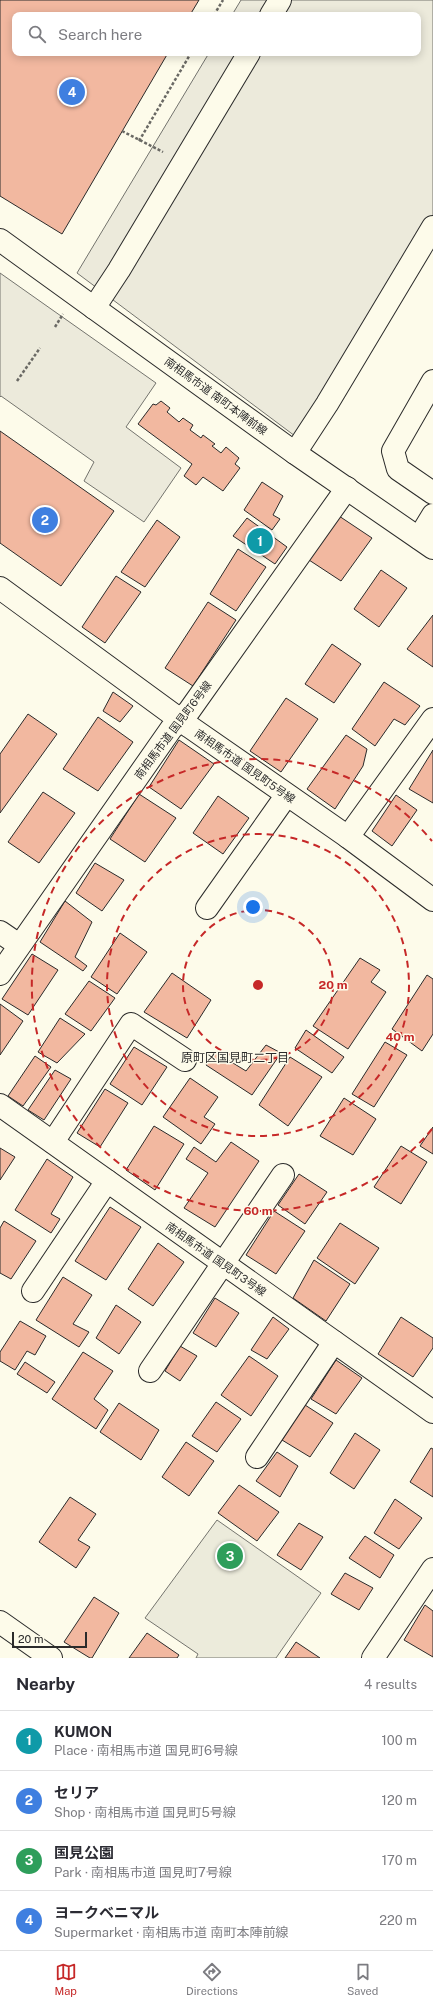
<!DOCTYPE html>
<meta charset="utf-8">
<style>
body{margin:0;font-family:"Public Sans","Noto Sans JP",sans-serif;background:#f7f7f7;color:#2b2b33}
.scale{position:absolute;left:12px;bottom:10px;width:75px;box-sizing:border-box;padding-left:4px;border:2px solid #2b2b2b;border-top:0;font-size:11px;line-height:14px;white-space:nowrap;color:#2b2b2b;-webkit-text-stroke:3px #fdfbea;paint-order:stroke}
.you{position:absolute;left:253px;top:907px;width:14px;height:14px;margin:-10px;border:3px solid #fff;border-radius:50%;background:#1a73e8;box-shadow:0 0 0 6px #1a73e833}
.badge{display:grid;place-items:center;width:26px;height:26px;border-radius:50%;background:#c62828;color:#fff;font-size:13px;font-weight:700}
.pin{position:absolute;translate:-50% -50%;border:2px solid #fff;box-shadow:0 1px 4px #0006}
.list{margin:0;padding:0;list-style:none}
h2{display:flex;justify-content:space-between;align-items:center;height:52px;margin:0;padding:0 16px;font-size:17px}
h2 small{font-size:13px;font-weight:400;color:#7c7c81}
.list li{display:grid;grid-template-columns:26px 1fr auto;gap:12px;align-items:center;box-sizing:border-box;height:60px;padding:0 16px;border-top:1px solid #e1e1e2}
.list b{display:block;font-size:15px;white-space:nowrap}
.list p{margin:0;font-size:13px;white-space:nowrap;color:#7c7c81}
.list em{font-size:13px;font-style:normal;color:#7c7c81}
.icon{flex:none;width:22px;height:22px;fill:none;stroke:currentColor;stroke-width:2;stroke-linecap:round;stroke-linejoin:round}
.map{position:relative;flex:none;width:433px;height:1658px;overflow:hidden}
.search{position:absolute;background:#fff;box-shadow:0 2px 10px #0003;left:12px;right:12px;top:12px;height:44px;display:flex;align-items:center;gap:10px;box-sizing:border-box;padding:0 14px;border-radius:8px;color:#7c7c81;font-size:15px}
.sheet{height:292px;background:#fff}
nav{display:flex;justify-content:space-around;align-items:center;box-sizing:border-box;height:56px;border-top:1px solid #e1e1e2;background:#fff;font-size:11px;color:#7c7c81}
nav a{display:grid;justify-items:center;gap:2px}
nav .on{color:#c62828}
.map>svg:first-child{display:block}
</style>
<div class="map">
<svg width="433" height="1658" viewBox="0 0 433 1658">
<rect width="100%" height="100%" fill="#fdfbea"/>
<path fill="#ecebdb" stroke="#74746e" d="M217,1520L321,1593L276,1658H196L198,1654L145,1618Z"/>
<g fill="#eceadb" stroke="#74746e">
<path d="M241,0H433V216L295,436L77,273L209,53H418V15H232Z"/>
<path d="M0,273L156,383L126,427L181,468L144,522L84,481L94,462L1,396L0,397Z"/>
</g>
<g fill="#f2b8a0" stroke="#2b2b2b">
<path d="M0,0H199L190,15H15V53H168L62,234L0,196Z"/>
<path d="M161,401L170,408L167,412L179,422L183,418L193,425L190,430L201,438L203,435L215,444L212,446L221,453L226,447L239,458L235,464L240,468L223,491L203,477L196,485L184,476L192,464L138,424L153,404L156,405Z"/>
<path d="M0,431L114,511L61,586L0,543Z"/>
<path d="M262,482L283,496L273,515L280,519L272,530L244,510Z"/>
<path d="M339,516L372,538L341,581L309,560Z"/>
<path d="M247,518L287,547L275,564L233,536Z"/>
<path d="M157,520L180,537L145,587L121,572Z"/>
<path d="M238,549L266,567L236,611L210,594Z"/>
<path d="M381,570L407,588L379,627L354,609Z"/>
<path d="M116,576L141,592L105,643L82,627Z"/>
<path d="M208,602L236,620L193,686L165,668Z"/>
<path d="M433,615V667L407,649Z"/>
<path d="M332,644L361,664L334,703L305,684Z"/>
<path d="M384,682L420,706L405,725L394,719L375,746L352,729Z"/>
<path d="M113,692L133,706L120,722L103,711Z"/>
<path d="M286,698L318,719L281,772L250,751Z"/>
<path d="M28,714L57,734L0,813V754Z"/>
<path d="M98,717L133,742L98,791L63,769Z"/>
<path d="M346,735L367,749L363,766L335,809L307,789Z"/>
<path d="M179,740L214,764L181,809L149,787Z"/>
<path d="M433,750V803L409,789Z"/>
<path d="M43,792L75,813L39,863L8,842Z"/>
<path d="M139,794L176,818L145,862L110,839Z"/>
<path d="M396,795L417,810L392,846L372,831Z"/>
<path d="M218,796L249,818L223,854L193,833Z"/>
<path d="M95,863L124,880L102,911L76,893Z"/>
<path d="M65,901L92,922L75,957L87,966L83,971L40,942Z"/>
<path d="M120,933L147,952L117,994L91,977Z"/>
<path d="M32,954L58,970L28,1015L2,999Z"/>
<path d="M360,958L380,970L371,982L386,992L348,1049L313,1026Z"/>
<path d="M172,973L211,1000L187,1038L144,1012Z"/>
<path d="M427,975L433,979V1034L422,1051L392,1029Z"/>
<path d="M89,981L115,998L91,1031L65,1014Z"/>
<path d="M0,1004L23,1021L0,1055Z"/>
<path d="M60,1018L85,1034L57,1063L38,1052Z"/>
<path d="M306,1030L344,1057L332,1073L295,1048Z"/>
<path d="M385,1042L407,1055L374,1107L352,1094Z"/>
<path d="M266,1045L281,1053L252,1095L206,1065L215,1052L246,1071Z"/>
<path d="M134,1047L167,1067L142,1105L110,1084Z"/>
<path d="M35,1056L51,1067L23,1106L8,1096Z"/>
<path d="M290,1057L322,1077L288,1126L259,1105Z"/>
<path d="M55,1070L71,1079L44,1120L28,1110Z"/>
<path d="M190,1078L218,1097L204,1117L215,1124L201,1144L163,1117Z"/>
<path d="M105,1089L128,1103L100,1147L77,1133Z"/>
<path d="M344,1098L376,1119L353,1155L320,1136Z"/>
<path d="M154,1126L184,1144L155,1190L126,1170Z"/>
<path d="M433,1127V1154L420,1146Z"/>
<path d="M231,1142L259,1161L215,1227L184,1208L208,1173L186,1159L194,1147L216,1162Z"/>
<path d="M401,1146L427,1162L401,1204L374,1187Z"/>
<path d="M0,1148L15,1157L0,1180Z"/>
<path d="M47,1159L73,1177L51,1214L60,1219L51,1233L15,1210Z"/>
<path d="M299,1174L327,1192L305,1224L278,1205Z"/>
<path d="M110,1207L141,1227L106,1280L75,1261Z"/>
<path d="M274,1211L305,1231L276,1274L246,1255Z"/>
<path d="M4,1221L36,1241L11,1279L0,1273V1228Z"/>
<path d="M340,1223L379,1248L355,1284L317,1258Z"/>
<path d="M158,1243L184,1262L153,1306L128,1289Z"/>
<path d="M314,1260L350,1284L326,1321L293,1298Z"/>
<path d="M63,1277L92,1295L73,1324L89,1332L79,1347L36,1320Z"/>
<path d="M215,1298L239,1313L216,1347L193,1333Z"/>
<path d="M116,1305L141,1322L119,1354L96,1338Z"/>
<path d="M273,1317L289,1329L267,1359L251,1350Z"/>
<path d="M401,1317L433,1338V1348L413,1377L378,1354Z"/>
<path d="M20,1321L46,1336L35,1355L27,1351L15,1370L0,1361V1352Z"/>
<path d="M180,1346L197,1356L180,1381L165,1371Z"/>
<path d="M83,1352L113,1371L94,1399L108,1410L96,1429L52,1399Z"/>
<path d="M249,1356L278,1376L251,1416L221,1395Z"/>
<path d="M336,1360L362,1378L336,1414L311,1399Z"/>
<path d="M25,1362L55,1382L47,1393L17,1374Z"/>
<path d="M216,1402L241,1419L217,1452L192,1436Z"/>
<path d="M119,1403L159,1430L141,1460L100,1432Z"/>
<path d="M305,1405L333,1423L310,1457L282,1440Z"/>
<path d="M355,1433L380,1450L354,1489L330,1473Z"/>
<path d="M186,1442L214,1461L189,1496L162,1477Z"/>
<path d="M431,1448L433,1449V1497L410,1482Z"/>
<path d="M277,1452L298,1466L280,1497L256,1481Z"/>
<path d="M239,1485L279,1512L257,1541L218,1513Z"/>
<path d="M70,1497L96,1514L78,1540L90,1547L76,1568L39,1542Z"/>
<path d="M395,1499L422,1518L399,1549L374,1533Z"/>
<path d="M299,1523L323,1537L301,1570L277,1555Z"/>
<path d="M365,1536L394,1555L380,1578L349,1558Z"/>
<path d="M345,1573L373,1588L359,1610L331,1594Z"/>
<path d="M94,1597L119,1613L92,1658H90L64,1642Z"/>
<path d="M425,1605L433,1611V1657L404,1640Z"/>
<path d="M147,1633L179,1655L177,1658H129Z"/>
<path d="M296,1642L320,1658H285Z"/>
</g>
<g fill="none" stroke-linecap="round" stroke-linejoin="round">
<g stroke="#2b2b2b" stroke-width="24">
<g id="minor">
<path d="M271,15L280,0"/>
<path d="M0,240L295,453L433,548"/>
<path d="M94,308L119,270L249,53"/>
<path d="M433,381L393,451L398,469L433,493"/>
<path d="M295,453L327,404L433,227"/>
<path d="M419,538L433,515"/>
<path d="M0,588L190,727L348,837L433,900"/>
<path d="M348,837L433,719"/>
<path d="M207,908L286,796"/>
<path d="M0,932L19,945"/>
<path d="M0,974L171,729L189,711L347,488"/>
<path d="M0,1105L433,1412"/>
<path d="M53,1142L131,1024L185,1060"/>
<path d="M33,1291L107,1181"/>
<path d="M150,1371L283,1175"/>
<path d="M257,1457L334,1342"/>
<path d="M0,1622L51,1658"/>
<path d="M373,1658L433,1569"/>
</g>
</g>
<g stroke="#6a6964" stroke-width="2.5" stroke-dasharray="3 2" stroke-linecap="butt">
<path d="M214,15L223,0"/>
<path d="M122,131L163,152"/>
<path d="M139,141L191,53"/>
<path d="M55,327L63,314"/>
<path d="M17,381L40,348"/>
</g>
<use href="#minor" stroke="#fdfbea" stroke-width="22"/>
</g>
<g fill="none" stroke="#c62828" stroke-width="2" stroke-dasharray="7 5">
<circle cx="258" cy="985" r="75"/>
<circle cx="258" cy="985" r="151"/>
<path d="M432 1129A226 226 0 1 1 432 841"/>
</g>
<g text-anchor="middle" stroke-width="3" stroke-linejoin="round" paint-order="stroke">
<g font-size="11" fill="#2b2b2b" stroke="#fdfbea">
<text transform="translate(216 396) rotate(36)" y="4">南相馬市道 南町本陣前線</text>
<text transform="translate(173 730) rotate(-53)" y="4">南相馬市道 国見町6号線</text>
<text transform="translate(245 766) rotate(35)" y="4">南相馬市道 国見町5号線</text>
<text transform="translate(216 1259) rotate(35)" y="4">南相馬市道 国見町3号線</text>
</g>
<g font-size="12" fill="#2b2b2b" stroke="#fdfbea">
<text x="235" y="1062">原町区国見町二丁目</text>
</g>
</g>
<circle cx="258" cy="985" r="6" fill="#c62828" stroke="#fdfbea" stroke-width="2"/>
<g font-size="12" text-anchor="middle" font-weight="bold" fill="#c62828" stroke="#fdfbea" stroke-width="3" stroke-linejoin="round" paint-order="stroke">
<text x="333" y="989">20 m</text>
<text x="400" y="1041">40 m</text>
<text x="258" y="1215">60 m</text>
</g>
</svg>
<div class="scale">20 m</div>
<div class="you"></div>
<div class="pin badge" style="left:260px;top:541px;background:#0f9aa8">1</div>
<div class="pin badge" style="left:45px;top:520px;background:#3f7fe0">2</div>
<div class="pin badge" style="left:230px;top:1556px;background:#2e9e5b">3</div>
<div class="pin badge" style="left:72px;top:92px;background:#3f7fe0">4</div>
<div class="search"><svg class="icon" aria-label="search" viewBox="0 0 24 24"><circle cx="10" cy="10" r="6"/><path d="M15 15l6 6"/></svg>Search here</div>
</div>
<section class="sheet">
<h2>Nearby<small>4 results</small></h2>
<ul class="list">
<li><span class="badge" style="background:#0f9aa8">1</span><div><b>KUMON</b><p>Place · 南相馬市道 国見町6号線</p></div><em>100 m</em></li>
<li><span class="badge" style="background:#3f7fe0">2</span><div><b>セリア</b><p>Shop · 南相馬市道 国見町5号線</p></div><em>120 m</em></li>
<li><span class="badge" style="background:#2e9e5b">3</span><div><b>国見公園</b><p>Park · 南相馬市道 国見町7号線</p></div><em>170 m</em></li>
<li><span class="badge" style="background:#3f7fe0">4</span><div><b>ヨークベニマル</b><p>Supermarket · 南相馬市道 南町本陣前線</p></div><em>220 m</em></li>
</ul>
</section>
<nav>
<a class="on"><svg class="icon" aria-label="map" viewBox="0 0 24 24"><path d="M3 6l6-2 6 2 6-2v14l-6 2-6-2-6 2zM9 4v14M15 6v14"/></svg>Map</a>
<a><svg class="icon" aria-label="directions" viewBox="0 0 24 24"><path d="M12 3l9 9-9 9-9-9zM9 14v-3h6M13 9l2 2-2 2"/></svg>Directions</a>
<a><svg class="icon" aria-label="saved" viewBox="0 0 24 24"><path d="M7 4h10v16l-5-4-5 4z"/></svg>Saved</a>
</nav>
